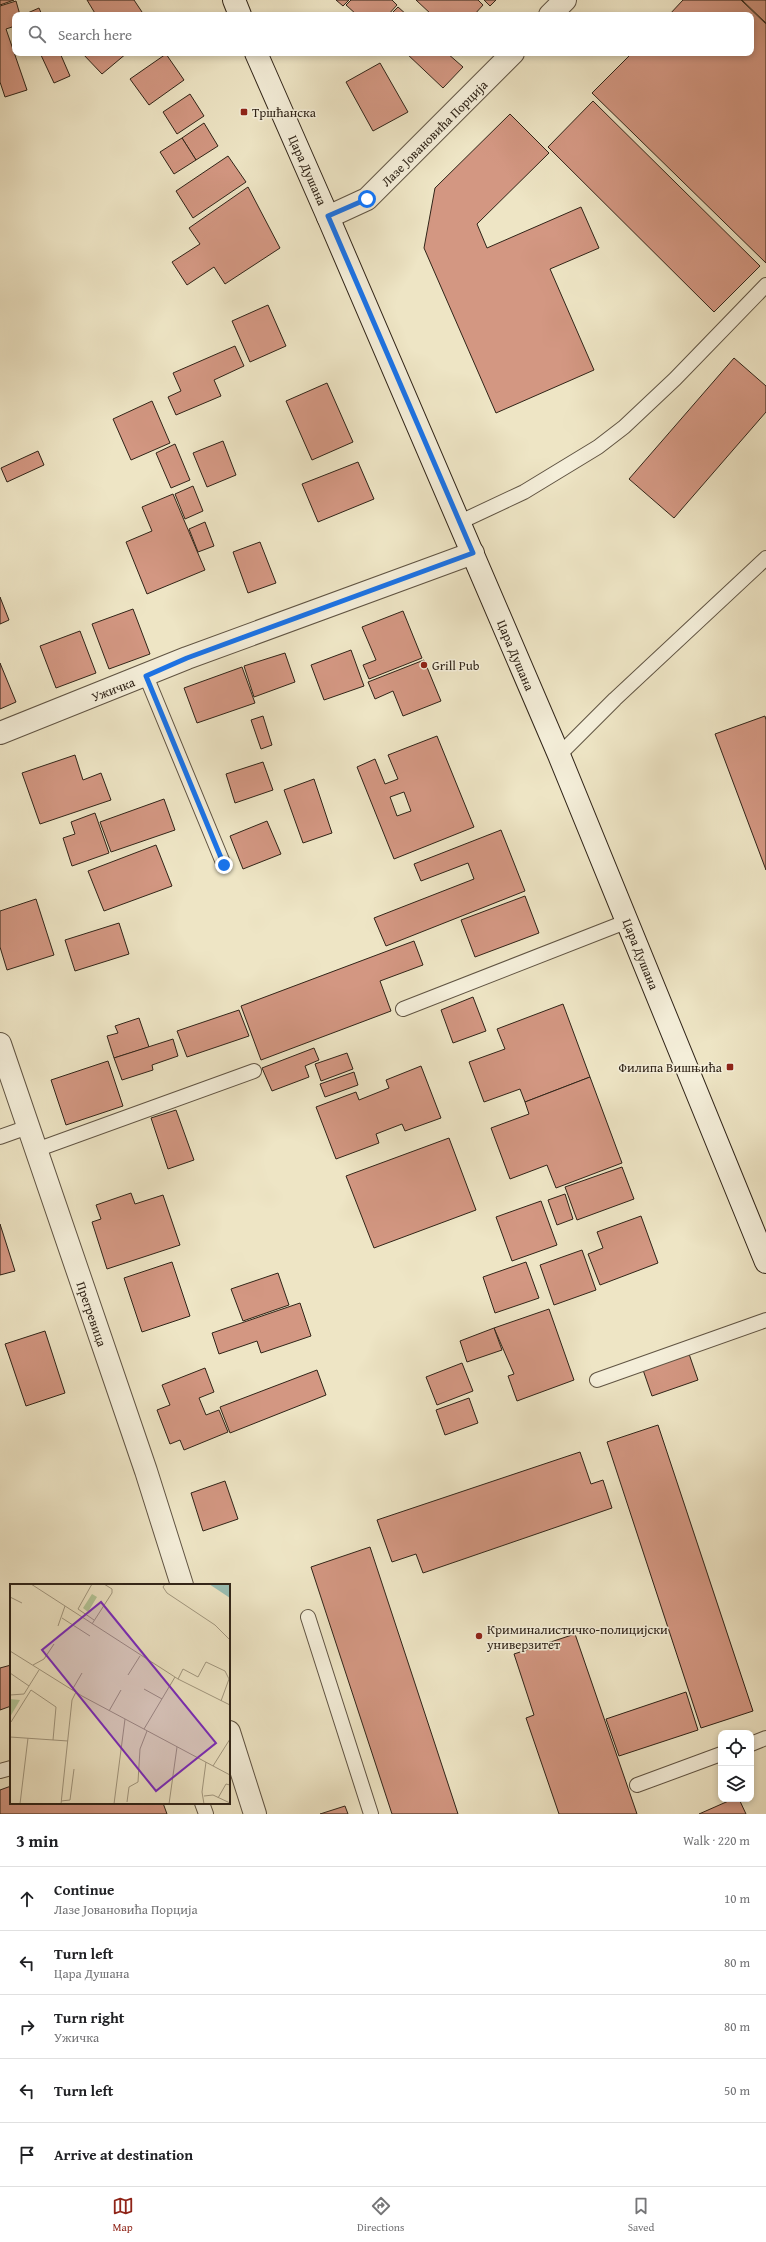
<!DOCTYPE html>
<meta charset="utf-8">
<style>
body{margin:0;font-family:"Gentium Book Plus",serif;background:#f6f6f6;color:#202124}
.controls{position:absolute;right:12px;bottom:12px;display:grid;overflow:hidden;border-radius:8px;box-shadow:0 2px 6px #0003}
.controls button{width:36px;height:36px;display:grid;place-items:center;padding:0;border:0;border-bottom:1px solid #e0e0e0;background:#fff;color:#202124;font:20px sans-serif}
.stop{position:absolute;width:12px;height:12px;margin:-9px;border:3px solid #1a73e8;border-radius:50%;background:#fff}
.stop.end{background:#1a73e8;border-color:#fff;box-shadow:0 1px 4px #0008}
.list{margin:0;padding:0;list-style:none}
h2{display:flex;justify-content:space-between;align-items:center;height:52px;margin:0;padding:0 16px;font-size:17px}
h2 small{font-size:13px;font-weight:400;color:#757577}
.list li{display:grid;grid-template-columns:26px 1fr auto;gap:12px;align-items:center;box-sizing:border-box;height:64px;padding:0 16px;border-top:1px solid #e0e0e0}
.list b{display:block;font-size:15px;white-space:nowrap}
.list p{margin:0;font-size:13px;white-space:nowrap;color:#757577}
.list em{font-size:13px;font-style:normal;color:#757577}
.icon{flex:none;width:22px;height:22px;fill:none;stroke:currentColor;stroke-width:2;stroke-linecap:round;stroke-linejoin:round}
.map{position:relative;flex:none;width:766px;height:1814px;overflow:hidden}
.search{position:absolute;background:#fff;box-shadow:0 2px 6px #0003;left:12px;right:12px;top:12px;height:44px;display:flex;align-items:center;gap:10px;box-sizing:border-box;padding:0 14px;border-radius:8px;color:#757577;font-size:15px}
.sheet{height:372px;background:#fff}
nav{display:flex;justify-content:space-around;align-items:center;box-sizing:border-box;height:56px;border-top:1px solid #e0e0e0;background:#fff;font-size:11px;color:#757577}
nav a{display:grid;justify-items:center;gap:2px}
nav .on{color:#8f2418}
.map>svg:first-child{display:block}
</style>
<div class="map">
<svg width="766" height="1814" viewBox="0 0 766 1814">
<rect width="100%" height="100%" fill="#eee5c5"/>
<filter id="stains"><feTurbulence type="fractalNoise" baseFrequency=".005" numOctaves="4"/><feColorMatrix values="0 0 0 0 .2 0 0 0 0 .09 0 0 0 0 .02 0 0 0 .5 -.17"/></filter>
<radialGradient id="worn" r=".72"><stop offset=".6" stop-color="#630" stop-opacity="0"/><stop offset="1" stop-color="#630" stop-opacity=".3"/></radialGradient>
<g fill="#d39782" stroke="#302418" fill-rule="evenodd">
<path d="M0,0H14L0,5Z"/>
<path d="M87,0H134L144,15H96Z"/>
<path d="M336,0H349L343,6Z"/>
<path d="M351,0H392L397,5L388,15H357L346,5Z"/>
<path d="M416,0H478L483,5L474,15H432Z"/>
<path d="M484,0H496L490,6Z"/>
<path d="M683,0H741L766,24V263L592,93L632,53H751V15H669Z"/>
<path d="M742,0H766V23Z"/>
<path d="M16,1L20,15H15V26L6,29L27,90L5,97L0,82V6Z"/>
<path d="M398,7L407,15H390Z"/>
<path d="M39,8L42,15H23Z"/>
<path d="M40,53H60L70,76L54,83Z"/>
<path d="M82,53H127L102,74Z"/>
<path d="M406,53H447L463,67L443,88Z"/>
<path d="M166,54L184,80L149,105L130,79Z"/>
<path d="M380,63L408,112L373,131L346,82Z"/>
<path d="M190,94L204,116L177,134L163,112Z"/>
<path d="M593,101L760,266L714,312L548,147Z"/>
<path d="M510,114L549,153L477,224L487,248L581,207L599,248L550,269L594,370L496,413L424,248L435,188Z"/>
<path d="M204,123L218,146L196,160L182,138Z"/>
<path d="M182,138L196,160L174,174L160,152Z"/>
<path d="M228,156L246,182L193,218L176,191Z"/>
<path d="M248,187L280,248L225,284L214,267L187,285L172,262L200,244L189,228Z"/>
<path d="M268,305L286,346L250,362L232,321Z"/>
<path d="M235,346L244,366L214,380L221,396L176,415L168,397L181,391L173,373Z"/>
<path d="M734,358L766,386V412L674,518L629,479Z"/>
<path d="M327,383L353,442L312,460L286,401Z"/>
<path d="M152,401L170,443L131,460L113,419Z"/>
<path d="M223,441L236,475L207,487L193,453Z"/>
<path d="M175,444L190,480L171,488L156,453Z"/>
<path d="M38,451L44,465L7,482L1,468Z"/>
<path d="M358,462L374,499L318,522L302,484Z"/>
<path d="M193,486L203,511L185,519L175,494Z"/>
<path d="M173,494L205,570L147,594L126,542L152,531L142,507Z"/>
<path d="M205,522L214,546L198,552L189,529Z"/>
<path d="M260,542L276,583L248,593L233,552Z"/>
<path d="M0,597L9,620L0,624Z"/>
<path d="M133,609L150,654L109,669L92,624Z"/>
<path d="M403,611L422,658L369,679L363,665L376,660L362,627Z"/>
<path d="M80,631L96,673L56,688L40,646Z"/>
<path d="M351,650L364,686L324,700L311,665Z"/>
<path d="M285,653L295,682L254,697L244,666Z"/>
<path d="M424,660L441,701L403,716L393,691L375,699L368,682Z"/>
<path d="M0,663L16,702L0,709Z"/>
<path d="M242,667L255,703L197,723L184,688Z"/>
<path d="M263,716L272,745L261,749L251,720Z"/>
<path d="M765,716L766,720V870L715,734Z"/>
<path d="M437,736L474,827L394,859L357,767L375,759L385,784L398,779L388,755ZM404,792L411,811L397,816L390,797Z"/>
<path d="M75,755L83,780L101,773L111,800L40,824L22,773Z"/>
<path d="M263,762L273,790L235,803L226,774Z"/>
<path d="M314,779L332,833L303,843L284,790Z"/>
<path d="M164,799L175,830L111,852L100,822Z"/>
<path d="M95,813L109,853L72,866L63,838L75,834L71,822Z"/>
<path d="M267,821L281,854L243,869L230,836Z"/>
<path d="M501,830L525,891L386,946L374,918L474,879L468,863L421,881L414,864Z"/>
<path d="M156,845L172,886L104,911L88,871Z"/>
<path d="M525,896L539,933L475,957L461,920Z"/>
<path d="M36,899L54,955L7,970L0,947V911Z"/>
<path d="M119,923L129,954L75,971L65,940Z"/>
<path d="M414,941L423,965L380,981L391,1011L261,1060L241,1006Z"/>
<path d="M473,997L486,1031L453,1043L441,1010Z"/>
<path d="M563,1004L590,1077L525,1102L520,1089L484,1102L469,1062L505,1049L497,1029Z"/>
<path d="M239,1010L249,1036L187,1057L177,1031Z"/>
<path d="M139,1018L149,1047L114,1058L107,1036L118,1033L115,1026Z"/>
<path d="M173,1039L178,1056L152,1065L153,1070L122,1080L114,1058Z"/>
<path d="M314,1048L319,1060L305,1066L309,1077L272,1091L262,1068Z"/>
<path d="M347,1053L353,1069L321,1081L315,1064Z"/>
<path d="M108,1061L123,1106L66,1125L51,1080Z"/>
<path d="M421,1066L441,1118L405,1131L402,1124L376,1134L379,1143L336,1159L316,1107L356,1092L359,1100L389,1088L386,1080Z"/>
<path d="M354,1072L358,1085L325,1097L320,1084Z"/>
<path d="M590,1077L622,1163L556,1188L547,1165L510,1179L491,1128L529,1114L525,1102Z"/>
<path d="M176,1110L194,1160L168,1169L151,1118Z"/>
<path d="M449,1138L476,1210L374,1248L346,1176Z"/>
<path d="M622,1167L634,1199L577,1220L565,1187Z"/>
<path d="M131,1193L135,1204L163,1195L180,1245L107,1269L92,1222L101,1219L96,1205Z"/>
<path d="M565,1194L573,1219L557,1225L548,1200Z"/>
<path d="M541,1201L557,1245L512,1261L496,1217Z"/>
<path d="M641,1216L658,1263L600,1285L588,1254L603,1248L597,1232Z"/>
<path d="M0,1224L15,1271L0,1275Z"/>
<path d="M582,1250L596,1290L554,1305L540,1265Z"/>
<path d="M172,1262L190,1316L142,1332L124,1278Z"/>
<path d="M526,1262L539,1298L495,1313L483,1277Z"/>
<path d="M278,1273L289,1305L243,1321L231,1289Z"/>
<path d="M300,1303L311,1336L261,1353L257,1341L219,1354L212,1333Z"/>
<path d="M549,1309L574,1380L517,1401L508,1376L514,1374L494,1328Z"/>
<path d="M494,1328L502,1350L467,1362L460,1341Z"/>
<path d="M45,1331L65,1393L26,1406L5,1344Z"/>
<path d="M688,1351L698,1380L652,1396L642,1367Z"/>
<path d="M462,1363L473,1391L437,1405L426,1377Z"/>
<path d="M205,1368L214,1392L199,1398L206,1415L219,1410L228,1432L184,1450L180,1440L170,1444L157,1410L170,1405L162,1385Z"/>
<path d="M317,1370L326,1395L230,1433L220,1407Z"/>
<path d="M469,1398L478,1423L445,1435L436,1410Z"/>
<path d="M658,1425L753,1711L701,1728L607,1442Z"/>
<path d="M580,1452L591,1484L603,1480L612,1508L423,1573L416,1554L392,1562L377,1520Z"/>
<path d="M225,1481L238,1519L203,1531L191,1493Z"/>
<path d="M370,1547L458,1814H392L311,1567Z"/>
<path d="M575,1634L637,1814H559L526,1718L534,1715L514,1654Z"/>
<path d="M11,1665V1706L0,1710V1668Z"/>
<path d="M686,1692L698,1730L619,1756L606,1719Z"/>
<path d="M11,1786V1803H163L167,1814H0V1790Z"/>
<path d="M733,1799H739L746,1814H699Z"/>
<path d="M345,1806L348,1814H320Z"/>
</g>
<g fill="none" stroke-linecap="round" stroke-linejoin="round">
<g stroke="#605443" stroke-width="16">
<g id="lane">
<path d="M458,523L524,492L598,447L624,427L675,379L766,285"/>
<path d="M146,676L224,865"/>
<path d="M559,755L615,699L766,558"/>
<path d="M403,1009L628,921"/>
<path d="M0,1137L28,1127"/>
<path d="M36,1150L254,1071"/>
<path d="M597,1380L766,1320"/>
<path d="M308,1617L371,1814"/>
<path d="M751,1744L766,1738"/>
<path d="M0,1771L11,1768"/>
<path d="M637,1785L721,1754"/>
<path d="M202,1803L206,1814"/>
</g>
</g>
<g stroke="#605443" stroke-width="24">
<g id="street">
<path d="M550,15L565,0"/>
<path d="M328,217L367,199L513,53"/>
<path d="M0,733L187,658L473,553"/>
<path d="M0,1044L146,1471L182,1585"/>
<path d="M229,1732L255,1814"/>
</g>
</g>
<g stroke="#302418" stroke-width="24">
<g id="secondary">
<path d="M234,0L240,15"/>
<path d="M256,53L328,217L559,755L766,1262"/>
</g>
</g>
<use href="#lane" stroke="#f4eed9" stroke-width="14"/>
<use href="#street" stroke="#f4eed9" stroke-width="22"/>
<use href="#secondary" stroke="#f4eed9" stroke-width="22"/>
</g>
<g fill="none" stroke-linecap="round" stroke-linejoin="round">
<path stroke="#1a73e8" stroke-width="5" d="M224,865L146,676L187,658L473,553L328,216L367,199"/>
</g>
<g fill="#8f2418" stroke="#f4eed9" stroke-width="1.5">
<rect x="240" y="108" width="8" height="8" rx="2"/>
<circle cx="424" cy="665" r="4"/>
<rect x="726" y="1063" width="8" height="8" rx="2"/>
<circle cx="479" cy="1636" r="4"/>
</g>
<g text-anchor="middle" stroke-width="3" stroke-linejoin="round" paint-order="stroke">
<g font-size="13" fill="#302418" stroke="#f4eed9" text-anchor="start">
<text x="252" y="117">Тршћанска</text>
<text x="432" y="670">Grill Pub</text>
<text x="722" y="1072" text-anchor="end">Филипа Вишњића</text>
<text x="487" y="1634">Криминалистичко-полицијски<tspan x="487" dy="15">универзитет</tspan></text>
</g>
<g font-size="13" fill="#302418" stroke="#f4eed9">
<text transform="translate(434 133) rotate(-45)" y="5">Лазе Јовановића Порција</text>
<text transform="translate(308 170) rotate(66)" y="5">Цара Душана</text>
<text transform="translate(516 655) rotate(67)" y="5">Цара Душана</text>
<text transform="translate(113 689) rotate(-21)" y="5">Ужичка</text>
<text transform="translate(641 954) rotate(68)" y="5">Цара Душана</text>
<text transform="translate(92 1314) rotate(71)" y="5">Прегревица</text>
</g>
</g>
<g transform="translate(10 1584)">
<rect width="220" height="220" fill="#eee5c5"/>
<path d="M82,10L87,13L78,28L73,24ZM0,115L10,116L0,133Z" fill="#b4c698"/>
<path d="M199,0H220V14Z" fill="#99bfb5"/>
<path fill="none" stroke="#a29880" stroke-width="1" d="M21,0L168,95L220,121M82,0L68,25L84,36M155,0L153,3L157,9L205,41L220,56M0,13L12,19M52,34L80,52M82,40L102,9V5L94,0M48,42L55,22M0,67L72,112L220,191M23,81L34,75L44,60M0,89L19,102M118,91L130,72M168,95L173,85L188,93L196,78L215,87L219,95L211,117M134,105L152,115M62,106L72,89M0,111L14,110L29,86M99,127L111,106M1,138L21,106L46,123L43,156M134,145L165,93M0,153L58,157M203,182L220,155M194,212L203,211L220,219M208,214L216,200L220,201M51,217L60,216L64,185M117,218L119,203L128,198L130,165L137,147M10,220L18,154M51,220L62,116L66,108M104,220L115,135M159,220L167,163M194,220L192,208L196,178"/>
<path fill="#7b2cbf" fill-opacity="0.15" stroke="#7b2cbf" stroke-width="2" d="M91,18L206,159L146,207L32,66Z"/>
<rect width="220" height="220" fill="none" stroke="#302418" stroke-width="2"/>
</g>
<rect width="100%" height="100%" filter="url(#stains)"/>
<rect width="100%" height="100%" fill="url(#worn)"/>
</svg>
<div class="controls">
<button><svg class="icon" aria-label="locate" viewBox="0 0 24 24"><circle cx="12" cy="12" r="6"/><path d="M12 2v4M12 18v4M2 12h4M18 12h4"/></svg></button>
<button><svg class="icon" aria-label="layers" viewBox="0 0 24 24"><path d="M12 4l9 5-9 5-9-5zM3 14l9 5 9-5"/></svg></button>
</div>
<div class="stop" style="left:367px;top:199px"></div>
<div class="stop end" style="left:224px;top:865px"></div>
<div class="search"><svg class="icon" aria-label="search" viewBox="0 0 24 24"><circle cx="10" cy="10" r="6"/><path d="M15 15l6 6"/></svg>Search here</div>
</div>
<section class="sheet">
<h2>3 min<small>Walk · 220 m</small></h2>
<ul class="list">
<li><svg class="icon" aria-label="ahead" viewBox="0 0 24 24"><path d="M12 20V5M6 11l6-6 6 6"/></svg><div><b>Continue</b><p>Лазе Јовановића Порција</p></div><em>10 m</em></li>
<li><svg class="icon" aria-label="left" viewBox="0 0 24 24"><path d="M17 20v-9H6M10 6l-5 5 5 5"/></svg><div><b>Turn left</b><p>Цара Душана</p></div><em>80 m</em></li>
<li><svg class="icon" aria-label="right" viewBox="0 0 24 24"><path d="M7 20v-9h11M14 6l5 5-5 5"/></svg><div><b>Turn right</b><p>Ужичка</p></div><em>80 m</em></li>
<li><svg class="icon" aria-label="left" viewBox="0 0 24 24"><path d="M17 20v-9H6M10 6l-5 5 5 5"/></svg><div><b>Turn left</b></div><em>50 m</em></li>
<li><svg class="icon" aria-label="arrive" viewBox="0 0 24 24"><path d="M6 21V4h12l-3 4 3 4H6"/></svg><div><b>Arrive at destination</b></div></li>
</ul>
</section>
<nav>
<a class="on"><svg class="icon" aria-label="map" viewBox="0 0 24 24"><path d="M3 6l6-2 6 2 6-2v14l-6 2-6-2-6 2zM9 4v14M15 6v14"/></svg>Map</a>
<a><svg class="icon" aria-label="directions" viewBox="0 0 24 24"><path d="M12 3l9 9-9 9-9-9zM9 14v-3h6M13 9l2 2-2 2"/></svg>Directions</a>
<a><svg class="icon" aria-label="saved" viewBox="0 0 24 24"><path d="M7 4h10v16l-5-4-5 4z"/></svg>Saved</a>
</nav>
